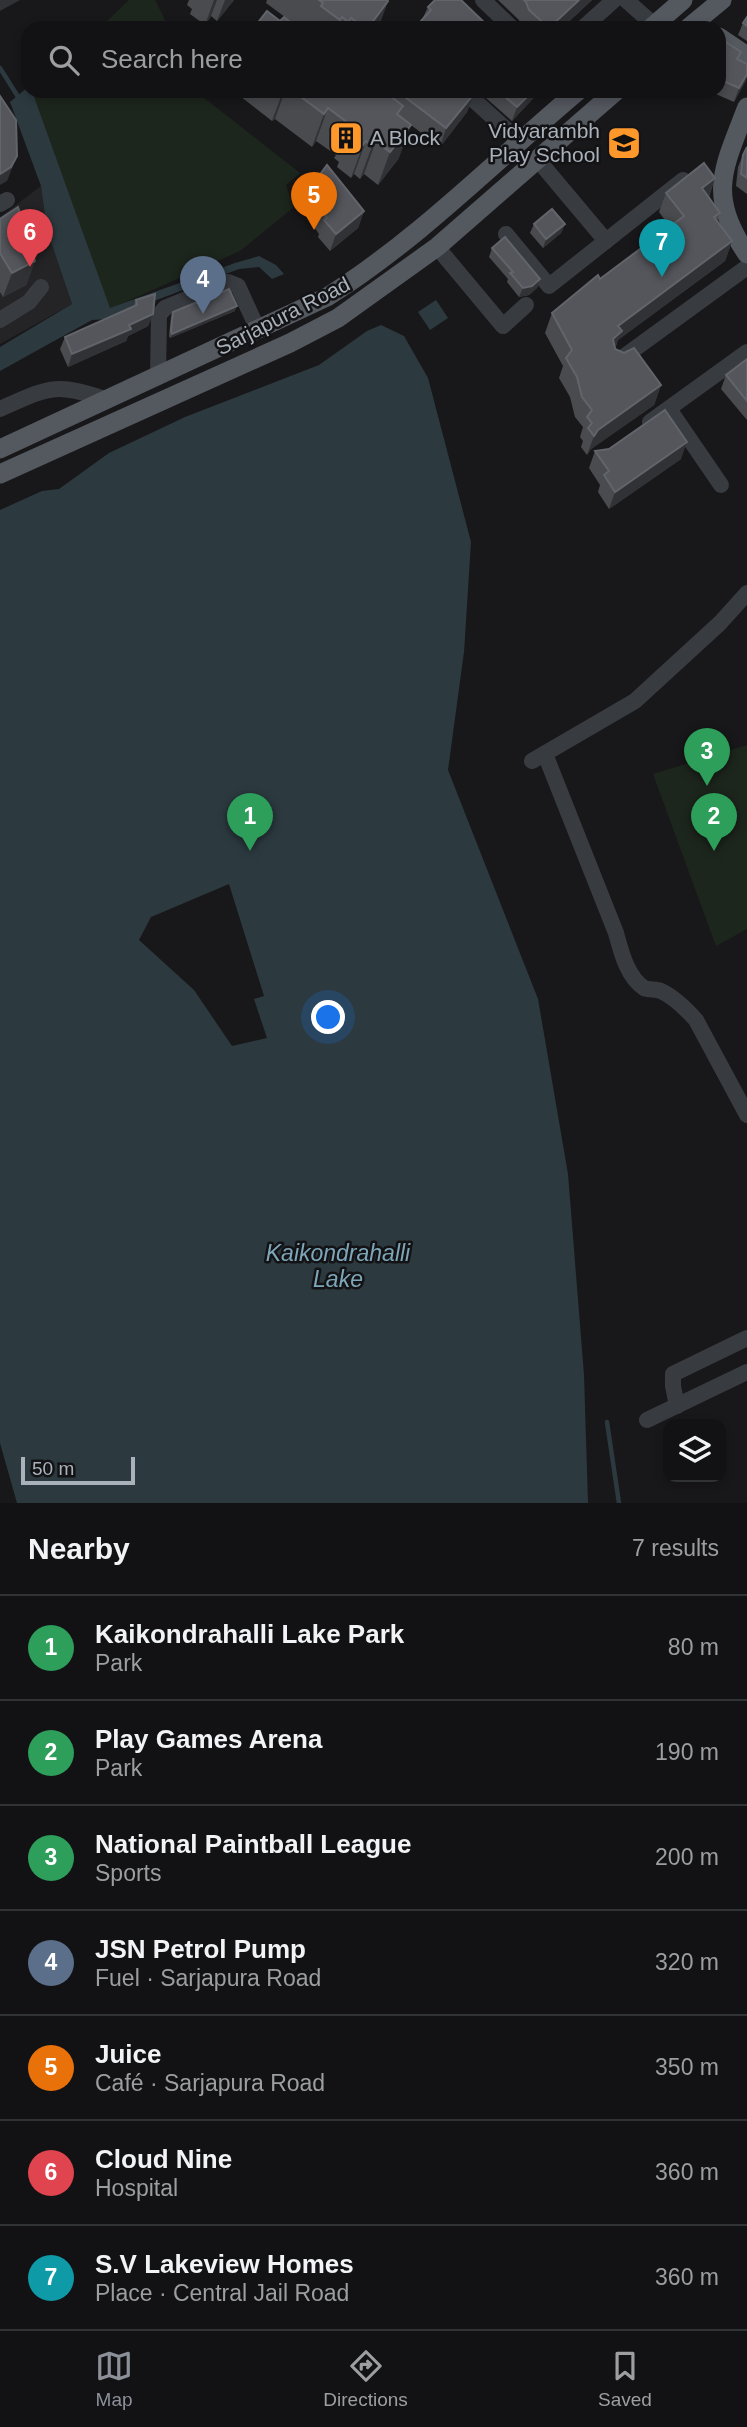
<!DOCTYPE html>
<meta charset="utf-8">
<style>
body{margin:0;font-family:Helvetica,sans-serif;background:#1f2022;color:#f1f3f6}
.controls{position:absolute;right:21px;bottom:21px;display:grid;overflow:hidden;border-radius:14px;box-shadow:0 4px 10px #0003}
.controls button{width:63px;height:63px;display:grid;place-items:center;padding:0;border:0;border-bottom:2px solid #313234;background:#121214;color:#f1f3f6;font:35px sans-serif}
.scale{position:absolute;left:21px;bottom:18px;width:114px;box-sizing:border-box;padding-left:7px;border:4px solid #a9b1bb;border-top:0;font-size:19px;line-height:24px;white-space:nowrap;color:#a9b1bb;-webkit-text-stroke:5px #131315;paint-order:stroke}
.you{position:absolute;left:329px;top:1018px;width:24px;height:24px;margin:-18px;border:5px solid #fff;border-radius:50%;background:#1a73e8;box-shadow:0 0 0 10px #1a73e833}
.badge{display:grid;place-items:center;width:46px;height:46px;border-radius:50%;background:#8c9099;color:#fff;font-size:23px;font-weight:700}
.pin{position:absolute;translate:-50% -58px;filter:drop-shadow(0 2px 4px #0008)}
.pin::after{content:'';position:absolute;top:37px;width:24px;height:21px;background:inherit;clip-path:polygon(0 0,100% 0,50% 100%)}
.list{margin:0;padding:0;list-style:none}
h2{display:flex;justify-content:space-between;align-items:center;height:91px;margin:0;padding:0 28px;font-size:30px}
h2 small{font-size:23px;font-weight:400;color:#9c9ea0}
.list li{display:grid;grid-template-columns:46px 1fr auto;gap:21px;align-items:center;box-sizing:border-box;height:105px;padding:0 28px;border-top:2px solid #313234}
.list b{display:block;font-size:26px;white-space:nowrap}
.list p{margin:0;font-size:23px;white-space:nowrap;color:#9c9ea0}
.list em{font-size:23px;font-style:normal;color:#9c9ea0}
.icon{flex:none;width:38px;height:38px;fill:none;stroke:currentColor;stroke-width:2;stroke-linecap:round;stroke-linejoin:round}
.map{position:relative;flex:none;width:747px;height:1503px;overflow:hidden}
.search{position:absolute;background:#121214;box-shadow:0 4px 10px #0003;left:21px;right:21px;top:21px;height:77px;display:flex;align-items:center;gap:18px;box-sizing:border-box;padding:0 24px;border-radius:21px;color:#9c9ea0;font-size:26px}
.sheet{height:826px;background:#121214}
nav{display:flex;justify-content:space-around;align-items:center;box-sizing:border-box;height:98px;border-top:2px solid #313234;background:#121214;font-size:19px;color:#9c9ea0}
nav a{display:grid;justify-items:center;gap:4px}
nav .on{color:#8c9099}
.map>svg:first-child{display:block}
</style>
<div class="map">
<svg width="747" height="1503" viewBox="0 0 747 1503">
<rect width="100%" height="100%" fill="#18181a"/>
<path fill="#242427" d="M41,186L47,230L72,304L0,344V217Z"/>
<g fill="#1d261d">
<path d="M129,0H155L169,28H100Z"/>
<path d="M32,91H200L203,97L300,173L286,185L294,207L240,251L110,309Z"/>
<path d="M747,745V929L716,946L653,774Z"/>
</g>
<g fill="#2c3a40" fill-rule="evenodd">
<path d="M28,87V91H32L110,308L235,263L259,256L276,265L284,274L272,279L259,267L239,269L106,319L92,320L0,371V347L72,304L47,230L41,186L10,102Z"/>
<path d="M436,300L448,318L430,330L418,312Z"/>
<path d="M381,325L404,336L428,378L471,542L464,652L448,770L538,999L568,1174L584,1375L588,1503H17L0,1443V510L42,491L59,489L109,453L185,417L319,365L367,331ZM229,884L264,996L254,999L267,1038L232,1046L194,990L139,940L151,917Z"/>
</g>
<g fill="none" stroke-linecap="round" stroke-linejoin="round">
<g stroke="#2c3a40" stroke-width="4.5">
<path d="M0,68L20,100"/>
<path d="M607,1422L619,1503"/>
</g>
<g stroke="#383b40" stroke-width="16">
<path d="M483,0L512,28"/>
<path d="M626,0L654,25"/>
<path d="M583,28L614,0"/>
<path d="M464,91L519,141"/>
<path d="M538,160L606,241"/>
<path d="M0,204L7,200"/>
<path d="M506,234L549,286L683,180"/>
<path d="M437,247L503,326L526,305"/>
<path d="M0,320L29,302L41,287"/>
<path d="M618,361L747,267"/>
<path d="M158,377L159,315L165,308L228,282L238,286L258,330"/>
<path d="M0,409C50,387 54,382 108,400"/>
<path d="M669,409L721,485"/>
<path d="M650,422L747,352"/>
<path d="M545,754L616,933C621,951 627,977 644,988C649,990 656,989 661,991C674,997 687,1010 696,1020L747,1115"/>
<path d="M532,761L635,701L720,623L747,593"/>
<path d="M677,1406L673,1386V1374L747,1338"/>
<path d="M647,1420L747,1372"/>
</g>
<g stroke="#54585f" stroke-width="19">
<path d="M651,28L683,0"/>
<path d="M688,28L722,0"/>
<path d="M719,37L747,56"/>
<path d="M747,107C724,167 706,195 747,254"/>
<path d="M0,449L327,297C419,239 495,161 578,91"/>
<path d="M0,474L290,343L338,318L437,247L616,91"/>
</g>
</g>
<g fill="#494b4f">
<path d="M189,0H234L217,21L211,16L205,25L190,14L192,9L187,5Z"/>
<path d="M267,0H387L388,1L378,28H300L266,3Z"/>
<path d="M498,0H592L562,28H522L519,20Z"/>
<path d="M428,7L490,28H418Z"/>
<path d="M747,17V41L738,35L743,23Z"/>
<path d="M719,44L738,59L747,64V77L734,102L709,91H719Z"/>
<path d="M237,91H470L474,94L467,112L440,147L399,116V158L378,185L364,174L360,179L354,174L351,178L337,167L339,162L334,158L336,155L316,141L312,147L275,119L272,121L236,93Z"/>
<path d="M478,91H540L512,121Z"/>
<path d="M747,147V194L736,186L738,167L743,155Z"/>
<path d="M715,178L709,197L720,213L717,221L732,241L725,261L618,340L615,349L661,385L654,405L591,449L587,455L581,447L583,441L580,437L583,427L575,417L570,397L559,378L563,366L545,333L552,313L670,227L659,212L666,193Z"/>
<path d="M307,192L364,211L358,228L330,251L318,237L319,234L301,209Z"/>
<path d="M0,219L35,261L26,285L3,297L0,292Z"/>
<path d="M534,224H565L561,233L543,248L530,233Z"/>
<path d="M492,248L540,279L537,288L529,295L519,297L507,282L508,279L489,257Z"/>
<path d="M136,300L153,314L148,326L128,336L126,341L68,367L60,349L65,337L133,307Z"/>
<path d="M235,311L170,338L169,336L171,317L173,312Z"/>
<path d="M747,359V420L721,389L726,375Z"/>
<path d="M595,451L681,459L609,509L598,492L600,485L589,468Z"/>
</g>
<g fill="#313235">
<path d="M0,0H20L0,11Z"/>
<path d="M214,0H217L211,16L205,25Z"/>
<path d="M225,0H234L217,21Z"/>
<path d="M579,0H592L562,28H549Z"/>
<path d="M388,1L378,28H368Z"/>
<path d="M747,74L746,81L734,102L739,88Z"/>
<path d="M283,91H285L275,119L272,121Z"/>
<path d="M533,91H540L512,121L517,107Z"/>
<path d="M474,94L467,112L440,147L446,128Z"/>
<path d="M328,108L316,141L312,147L324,114Z"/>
<path d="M411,125L399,158L378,185L390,152Z"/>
<path d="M366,141L354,174L351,178L363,145Z"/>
<path d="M376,141L364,174L360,179L372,146Z"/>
<path d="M17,156L7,181L0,185V174Z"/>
<path d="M715,178L708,198L702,188Z"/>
<path d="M364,211L358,228L330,251L336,234Z"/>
<path d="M565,224L561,233L543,248L546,239Z"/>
<path d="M732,241L725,261L618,340L614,350L606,358L618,326Z"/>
<path d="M35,261L26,285L3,297L12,273Z"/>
<path d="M540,279L537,288L529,295L519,297L523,288Z"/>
<path d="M237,306L235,311L170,338L172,334Z"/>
<path d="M153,314L148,326L128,336L126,341L68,367L72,354Z"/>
<path d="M661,385L654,405L591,449L587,455L594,436L598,430Z"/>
<path d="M687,442L681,459L609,509L615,492Z"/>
</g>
<g fill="#54565b" stroke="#61646a" stroke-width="2">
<path d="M319,0H387L388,1L368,28H365L351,18L348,22L342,17L340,20L321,6L323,3Z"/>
<path d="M435,0H461L490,28H428L421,21L431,10L428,7Z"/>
<path d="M524,0H579L549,28L529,10L526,2Z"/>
<path d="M267,11L280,21L284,17L298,28H249L253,23L256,25Z"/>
<path d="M747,17V26L743,23Z"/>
<path d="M726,42L741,52L737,59L747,64V74L739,88L719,79V44L723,48Z"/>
<path d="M293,91H384L403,106L397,114L411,125L390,152L376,141L372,146L366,141L363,145L349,134L352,130L346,126L348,123L328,108L324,114Z"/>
<path d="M397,91H470L474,94L446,128Z"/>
<path d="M498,91H533L517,107Z"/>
<path d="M0,96L16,120L17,156L11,167L0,174Z"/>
<path d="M747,147V178L741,174L743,155Z"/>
<path d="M704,163L715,178L702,188L720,213L714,217L732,241L618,326L622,331L613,339L615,349L624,353L634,348L661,385L598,430L594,436L588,428L592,423L587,417L592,410L582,397L577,377L566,358L572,350L552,313L598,275L600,279L684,216L666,193Z"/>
<path d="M327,165L364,211L336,234L324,220L327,218L307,192Z"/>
<path d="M18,207L35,261L12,273L0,253V219Z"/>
<path d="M552,209L565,224L546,239L534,224Z"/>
<path d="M505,237L540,279L532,286L523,288L510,273L513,272L492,248Z"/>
<path d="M229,289L237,306L172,334L171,331L173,312Z"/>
<path d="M155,294L153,314L129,325L131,329L72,354L65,337L137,305L136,300Z"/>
<path d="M747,359V401L726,375Z"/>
<path d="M665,410L687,442L615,492L604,475L609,471L595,451L609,449Z"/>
</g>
<defs>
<g id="building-square" transform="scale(1.75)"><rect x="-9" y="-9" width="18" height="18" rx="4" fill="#ff982b" stroke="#131315"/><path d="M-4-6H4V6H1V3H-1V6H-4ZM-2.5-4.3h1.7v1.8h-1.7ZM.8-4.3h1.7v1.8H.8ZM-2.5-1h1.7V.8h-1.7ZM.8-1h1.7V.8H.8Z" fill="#111"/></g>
<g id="school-square" transform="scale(1.75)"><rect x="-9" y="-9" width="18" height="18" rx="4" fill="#ff982b" stroke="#131315"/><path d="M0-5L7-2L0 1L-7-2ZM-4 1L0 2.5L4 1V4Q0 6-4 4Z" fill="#111"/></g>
</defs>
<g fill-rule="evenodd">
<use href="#building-square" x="346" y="138"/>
<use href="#school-square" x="624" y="143"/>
</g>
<g text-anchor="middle" stroke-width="5" stroke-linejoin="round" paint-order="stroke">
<g font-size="21" fill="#a9b1bb" stroke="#131315" text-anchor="end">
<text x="600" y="138">Vidyarambh<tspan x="600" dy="24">Play School</tspan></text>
<text x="370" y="145" text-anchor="start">A Block</text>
</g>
<g font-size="21" fill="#a9b1bb" stroke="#131315">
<text transform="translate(283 316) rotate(-27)" y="7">Sarjapura Road</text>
</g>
<g font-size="23" font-style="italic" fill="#7da6b9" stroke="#131315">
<text x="338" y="1261">Kaikondrahalli<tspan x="338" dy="26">Lake</tspan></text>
</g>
</g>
</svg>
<div class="controls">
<button><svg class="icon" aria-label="layers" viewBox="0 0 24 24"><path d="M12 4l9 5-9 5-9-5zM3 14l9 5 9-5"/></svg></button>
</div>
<div class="scale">50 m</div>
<div class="you"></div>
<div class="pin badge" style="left:250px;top:851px;background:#2e9e5b">1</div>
<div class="pin badge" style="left:714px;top:851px;background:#2e9e5b">2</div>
<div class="pin badge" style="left:707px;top:786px;background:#2e9e5b">3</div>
<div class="pin badge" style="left:203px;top:314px;background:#5c6f8a">4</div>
<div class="pin badge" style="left:314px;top:230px;background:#e8710a">5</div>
<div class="pin badge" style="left:30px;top:267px;background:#e0444e">6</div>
<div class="pin badge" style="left:662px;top:277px;background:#0f9aa8">7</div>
<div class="search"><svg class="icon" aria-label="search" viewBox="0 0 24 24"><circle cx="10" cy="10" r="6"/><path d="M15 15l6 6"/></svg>Search here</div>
</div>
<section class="sheet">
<h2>Nearby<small>7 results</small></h2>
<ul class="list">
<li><span class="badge" style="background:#2e9e5b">1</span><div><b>Kaikondrahalli Lake Park</b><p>Park</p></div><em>80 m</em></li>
<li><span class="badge" style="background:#2e9e5b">2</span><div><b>Play Games Arena</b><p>Park</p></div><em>190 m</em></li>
<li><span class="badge" style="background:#2e9e5b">3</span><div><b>National Paintball League</b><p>Sports</p></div><em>200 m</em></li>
<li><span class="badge" style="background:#5c6f8a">4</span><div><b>JSN Petrol Pump</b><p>Fuel · Sarjapura Road</p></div><em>320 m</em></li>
<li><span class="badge" style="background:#e8710a">5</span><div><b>Juice</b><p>Café · Sarjapura Road</p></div><em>350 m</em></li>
<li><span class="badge" style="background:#e0444e">6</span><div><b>Cloud Nine</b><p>Hospital</p></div><em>360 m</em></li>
<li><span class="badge" style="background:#0f9aa8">7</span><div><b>S.V Lakeview Homes</b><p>Place · Central Jail Road</p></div><em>360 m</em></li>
</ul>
</section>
<nav>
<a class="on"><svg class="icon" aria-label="map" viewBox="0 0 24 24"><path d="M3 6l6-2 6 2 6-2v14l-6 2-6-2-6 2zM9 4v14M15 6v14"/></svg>Map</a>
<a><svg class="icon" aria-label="directions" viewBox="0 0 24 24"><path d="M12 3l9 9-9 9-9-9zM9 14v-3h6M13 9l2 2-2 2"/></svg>Directions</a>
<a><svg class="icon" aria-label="saved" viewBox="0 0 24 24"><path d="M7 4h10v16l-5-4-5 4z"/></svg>Saved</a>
</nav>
